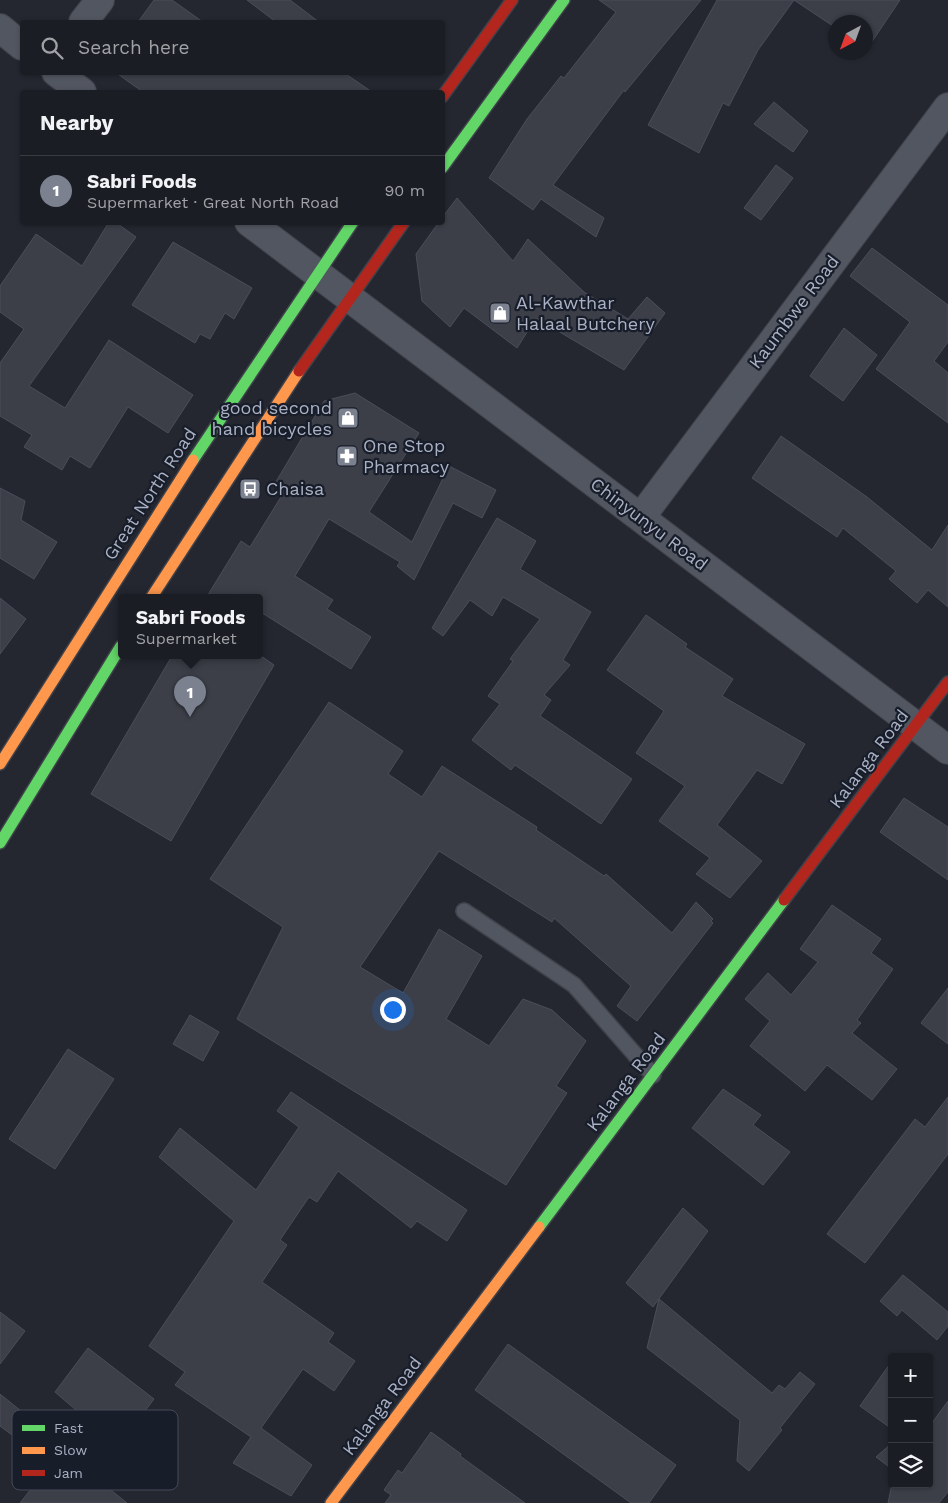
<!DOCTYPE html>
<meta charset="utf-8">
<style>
body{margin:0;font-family:"Work Sans",sans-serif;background:#24262c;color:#f1f3f6}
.controls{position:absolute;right:15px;bottom:15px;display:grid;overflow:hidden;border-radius:5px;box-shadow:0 1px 4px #0004}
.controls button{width:45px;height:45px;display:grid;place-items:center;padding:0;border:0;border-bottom:1px solid #393b41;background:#1b1d24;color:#f1f3f6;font:25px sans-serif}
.compass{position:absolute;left:828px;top:15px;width:45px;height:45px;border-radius:50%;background:#1b1d24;box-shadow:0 1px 4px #0004;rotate:221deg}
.you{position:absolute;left:392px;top:1009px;width:18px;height:18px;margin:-12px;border:4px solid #fff;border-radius:50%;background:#1a73e8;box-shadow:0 0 0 8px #1a73e833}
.badge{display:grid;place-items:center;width:32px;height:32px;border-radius:50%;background:#7c8190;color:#fff;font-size:16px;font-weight:700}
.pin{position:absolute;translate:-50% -41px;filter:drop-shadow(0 1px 2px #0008)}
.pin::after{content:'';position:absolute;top:26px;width:18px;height:15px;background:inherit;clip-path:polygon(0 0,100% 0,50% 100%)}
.popup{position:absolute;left:118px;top:594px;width:145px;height:65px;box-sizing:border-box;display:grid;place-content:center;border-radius:5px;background:#1b1d24;filter:drop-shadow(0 1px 4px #0005);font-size:16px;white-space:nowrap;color:#a0a2a6}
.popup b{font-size:19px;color:#f1f3f6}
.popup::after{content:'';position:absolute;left:50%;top:100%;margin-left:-10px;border:10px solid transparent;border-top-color:#1b1d24}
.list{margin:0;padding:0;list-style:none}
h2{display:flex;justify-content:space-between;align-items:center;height:65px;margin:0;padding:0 20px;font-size:21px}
h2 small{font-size:16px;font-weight:400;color:#a0a2a6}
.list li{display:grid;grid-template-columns:32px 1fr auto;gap:15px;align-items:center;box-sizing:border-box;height:70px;padding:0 20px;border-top:1px solid #393b41}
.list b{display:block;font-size:19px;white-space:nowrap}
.list p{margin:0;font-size:16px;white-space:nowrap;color:#a0a2a6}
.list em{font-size:16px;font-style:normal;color:#a0a2a6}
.icon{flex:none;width:28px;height:28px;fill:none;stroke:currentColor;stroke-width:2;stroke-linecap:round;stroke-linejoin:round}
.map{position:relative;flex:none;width:948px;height:1503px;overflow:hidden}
.search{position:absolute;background:#1b1d24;box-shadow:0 1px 4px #0004;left:20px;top:20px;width:425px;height:55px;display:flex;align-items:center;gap:12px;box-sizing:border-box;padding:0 18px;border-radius:5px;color:#a0a2a6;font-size:19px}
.panel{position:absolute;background:#1b1d24;box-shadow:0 1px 4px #0004;left:20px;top:90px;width:425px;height:135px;border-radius:5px}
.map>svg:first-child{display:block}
</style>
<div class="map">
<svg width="948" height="1503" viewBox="0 0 948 1503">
<rect width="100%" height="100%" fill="#242730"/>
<g fill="#3c3f48" stroke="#4b4e59">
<path d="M154,0H172L203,22H138Z"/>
<path d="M247,0H290L319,22H276Z"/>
<path d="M599,0H701L625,92L624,90L553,185L604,218L596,237L541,199L533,210L489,178L527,119L561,76L564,78L616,12Z"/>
<path d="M717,0H794L758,50L729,106L723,103L699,153L648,125Z"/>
<path d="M794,0H900L867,49L866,48V22H836V28Z"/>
<path d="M115,72H343L372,92H143Z"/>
<path d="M774,102L808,131L793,152L754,124Z"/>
<path d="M776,165L793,178L761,220L744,208Z"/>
<path d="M457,198L513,261L528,239L584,292L628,319L647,297L665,313L624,370L536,318L517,348L464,308L450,327L422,301L416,254L439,222H442V218Z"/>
<path d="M109,222H115L136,237L29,386L65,408L109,340L193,395L168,433L128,407L90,468L70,456L62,470L24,447L32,435L0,416V363L24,329L0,312V286L36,234L82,266Z"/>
<path d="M173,242L252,288L234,319L225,313L210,339L200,334L195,343L132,305Z"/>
<path d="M872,248L948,305V342L934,361L948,373V423L876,369L910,322L850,276Z"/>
<path d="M844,328L877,355L843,401L810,376Z"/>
<path d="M355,393L419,433L369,512L412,542L449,466L496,490L482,518L453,503L414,580L397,566L400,562L329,519L295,576L333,600L327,609L371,637L351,669L259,611V598H239L233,594L230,598H206L241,541L250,547L284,492L274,485L324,401Z"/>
<path d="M781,436L867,497L932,550L948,525V607L928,590L917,603L889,579L896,571L843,528L837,537L752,478Z"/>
<path d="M0,488L25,501L21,520L57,542L34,579L0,558Z"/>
<path d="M497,518L536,541L520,569L591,612L563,660L570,665L544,695L551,700L540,716L632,779L601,824L515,765L511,770L472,740L500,704L488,696L513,661L510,659L540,619L503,597L492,616L470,600L443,636L432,628Z"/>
<path d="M0,598L26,619L0,654Z"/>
<path d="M646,615L687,644L685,647L733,679L722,696L805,744L782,784L757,770L717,825L762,861L730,898L696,874L710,858L659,821L685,786L636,753L664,711L607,670Z"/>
<path d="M172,656H261L274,665L171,841L91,794Z"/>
<path d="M329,702L403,751L388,774L422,797L442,766L537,827L536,830L604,876L606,874L672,933L696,902L713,919L711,921L713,923L637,1021L617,1006L631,986L554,918L552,922L439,851L360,967L403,993L439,929L482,956L446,1019L489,1046L523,999L552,1010L586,1041L556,1086L567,1093L506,1185L237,1019L283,927L210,879Z"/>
<path d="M904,798L948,827V880L880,832Z"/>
<path d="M832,905L881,939L871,953L893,969L857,1020L861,1023L852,1033L897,1069L872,1100L827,1065L805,1091L750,1046L770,1021L745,999L768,973L791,995L818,962L800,949Z"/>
<path d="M948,988V1044L921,1023Z"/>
<path d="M190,1015L219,1032L203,1061L173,1044Z"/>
<path d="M68,1049L114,1079L55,1169L9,1139Z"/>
<path d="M723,1089L761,1115L753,1125L790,1152L763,1185L692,1128Z"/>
<path d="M291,1092L467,1210L447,1241L417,1221L411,1228L338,1171L317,1202L309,1197L280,1240L287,1245L262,1282L334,1333L328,1342L355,1361L334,1391L303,1369L261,1428L312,1465L291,1496L233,1463L251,1437L175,1385L185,1372L149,1346L234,1221L159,1157L180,1128L256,1190L299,1127L277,1111Z"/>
<path d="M948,1097V1154L865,1263L827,1234L915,1119L925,1127Z"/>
<path d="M683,1208L708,1231L653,1307L626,1283Z"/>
<path d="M903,1275L948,1312V1326L937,1340L902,1310L897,1316L880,1301Z"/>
<path d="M659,1299L772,1393L779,1385L785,1389L800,1372L815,1384L780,1428L782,1430L749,1471L737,1461L740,1420L647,1348Z"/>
<path d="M0,1312L25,1331L0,1364Z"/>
<path d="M508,1344L676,1465L649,1503H631L475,1390Z"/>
<path d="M88,1348L154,1399L127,1435L134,1440L102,1483L127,1503H20L51,1464L0,1426V1394L88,1465L110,1439L55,1392Z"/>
<path d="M892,1361V1429L860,1406Z"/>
<path d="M948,1401V1492L939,1503H888L892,1484H929V1427Z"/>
<path d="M431,1432L461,1454L460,1456L525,1503H385L391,1495L384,1490L398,1470L402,1473Z"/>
<path d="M892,1443V1469L876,1457Z"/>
</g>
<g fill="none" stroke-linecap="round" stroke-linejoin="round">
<g stroke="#40424a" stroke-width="18">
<path id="lane" d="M464,911L574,985L653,1075"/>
</g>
<g stroke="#40424a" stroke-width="30">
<g id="street">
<path d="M83,22L100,0"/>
<path d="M0,28L22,46"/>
<path d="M56,72L82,92"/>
<path d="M249,222L948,750"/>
<path d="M641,517L948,107"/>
</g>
</g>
<g stroke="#40424a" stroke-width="14">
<g id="fast">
<path d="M442,168L564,0"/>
<path d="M193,460L353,222"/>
<path d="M0,843L121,646"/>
<path d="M539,1227L784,900"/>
</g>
</g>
<g stroke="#40424a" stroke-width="14">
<g id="slow">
<path d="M151,598L299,371"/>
<path d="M0,764L193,460"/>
<path d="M331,1503L539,1227"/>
</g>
</g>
<g stroke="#40424a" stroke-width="14">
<g id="jam">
<path d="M442,97L512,0"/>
<path d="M299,371L404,222"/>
<path d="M784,900L948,682"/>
</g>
</g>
<use href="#lane" stroke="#525660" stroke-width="15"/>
<use href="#street" stroke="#525660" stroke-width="28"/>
<use href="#fast" stroke="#63d668" stroke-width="11"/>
<use href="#slow" stroke="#ff974d" stroke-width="11"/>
<use href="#jam" stroke="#b3261e" stroke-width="11"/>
</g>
<defs>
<g id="shop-square" transform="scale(1.125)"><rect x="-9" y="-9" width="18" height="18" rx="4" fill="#7c8190" stroke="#181d2a"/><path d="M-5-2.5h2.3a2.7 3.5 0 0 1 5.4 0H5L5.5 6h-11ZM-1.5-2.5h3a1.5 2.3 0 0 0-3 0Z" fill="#fff"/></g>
<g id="pharmacy-square" transform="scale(1.125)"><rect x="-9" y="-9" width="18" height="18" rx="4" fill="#7c8190" stroke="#181d2a"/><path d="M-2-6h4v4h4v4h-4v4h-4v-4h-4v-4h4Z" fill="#fff"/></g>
<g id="bus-square" transform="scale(1.125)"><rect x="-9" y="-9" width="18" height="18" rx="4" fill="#7c8190" stroke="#181d2a"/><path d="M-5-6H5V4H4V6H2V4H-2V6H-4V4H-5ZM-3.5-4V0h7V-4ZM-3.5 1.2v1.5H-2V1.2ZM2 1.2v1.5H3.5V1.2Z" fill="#fff"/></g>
</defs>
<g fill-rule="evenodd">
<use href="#shop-square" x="500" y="313"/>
<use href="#shop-square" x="348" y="418"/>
<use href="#pharmacy-square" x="347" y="456"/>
<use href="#bus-square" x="250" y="489"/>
</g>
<g text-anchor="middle" stroke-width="4.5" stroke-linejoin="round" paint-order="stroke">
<g font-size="18" fill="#abb1c4" stroke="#181d2a" text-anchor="start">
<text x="516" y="309">Al-Kawthar<tspan x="516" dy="21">Halaal Butchery</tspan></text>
<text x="332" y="414" text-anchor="end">good second<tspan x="332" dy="21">hand bicycles</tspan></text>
<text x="363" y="452">One Stop<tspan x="363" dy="21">Pharmacy</tspan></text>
<text x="266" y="495">Chaisa</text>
</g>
<g font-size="18" fill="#abb1c4" stroke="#181d2a">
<text transform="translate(794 312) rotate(-53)" y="6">Kaumbwe Road</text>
<text transform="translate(150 494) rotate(-57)" y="6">Great North Road</text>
<text transform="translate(649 524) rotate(37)" y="6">Chinyunyu Road</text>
<text transform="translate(869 759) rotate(-53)" y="6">Kalanga Road</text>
<text transform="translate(626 1082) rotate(-53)" y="6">Kalanga Road</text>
<text transform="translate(382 1406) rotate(-53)" y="6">Kalanga Road</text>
</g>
</g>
<rect x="12" y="1410" width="166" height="80" rx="8" fill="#181d2a" stroke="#444958" stroke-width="1"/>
<rect x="22" y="1425" width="23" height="6" fill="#63d668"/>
<rect x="22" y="1447" width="23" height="7" fill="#ff974d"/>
<rect x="22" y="1470" width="23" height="6" fill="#b3261e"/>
<g font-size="14" fill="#abb1c4">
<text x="54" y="1433">Fast</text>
<text x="54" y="1455">Slow</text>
<text x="54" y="1478">Jam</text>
</g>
</svg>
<div class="controls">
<button>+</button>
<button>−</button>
<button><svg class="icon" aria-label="layers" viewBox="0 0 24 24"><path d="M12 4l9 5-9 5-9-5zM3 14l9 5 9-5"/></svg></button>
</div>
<svg class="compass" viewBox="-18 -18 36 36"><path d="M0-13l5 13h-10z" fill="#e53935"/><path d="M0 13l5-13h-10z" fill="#a0a2a6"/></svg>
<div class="you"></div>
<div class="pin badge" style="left:190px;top:717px">1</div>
<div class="popup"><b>Sabri Foods</b>Supermarket</div>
<div class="search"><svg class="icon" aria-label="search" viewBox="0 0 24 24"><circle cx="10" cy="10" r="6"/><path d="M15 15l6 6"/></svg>Search here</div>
<section class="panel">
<h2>Nearby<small></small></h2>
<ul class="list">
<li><span class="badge">1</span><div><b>Sabri Foods</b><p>Supermarket · Great North Road</p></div><em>90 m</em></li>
</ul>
</section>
</div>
